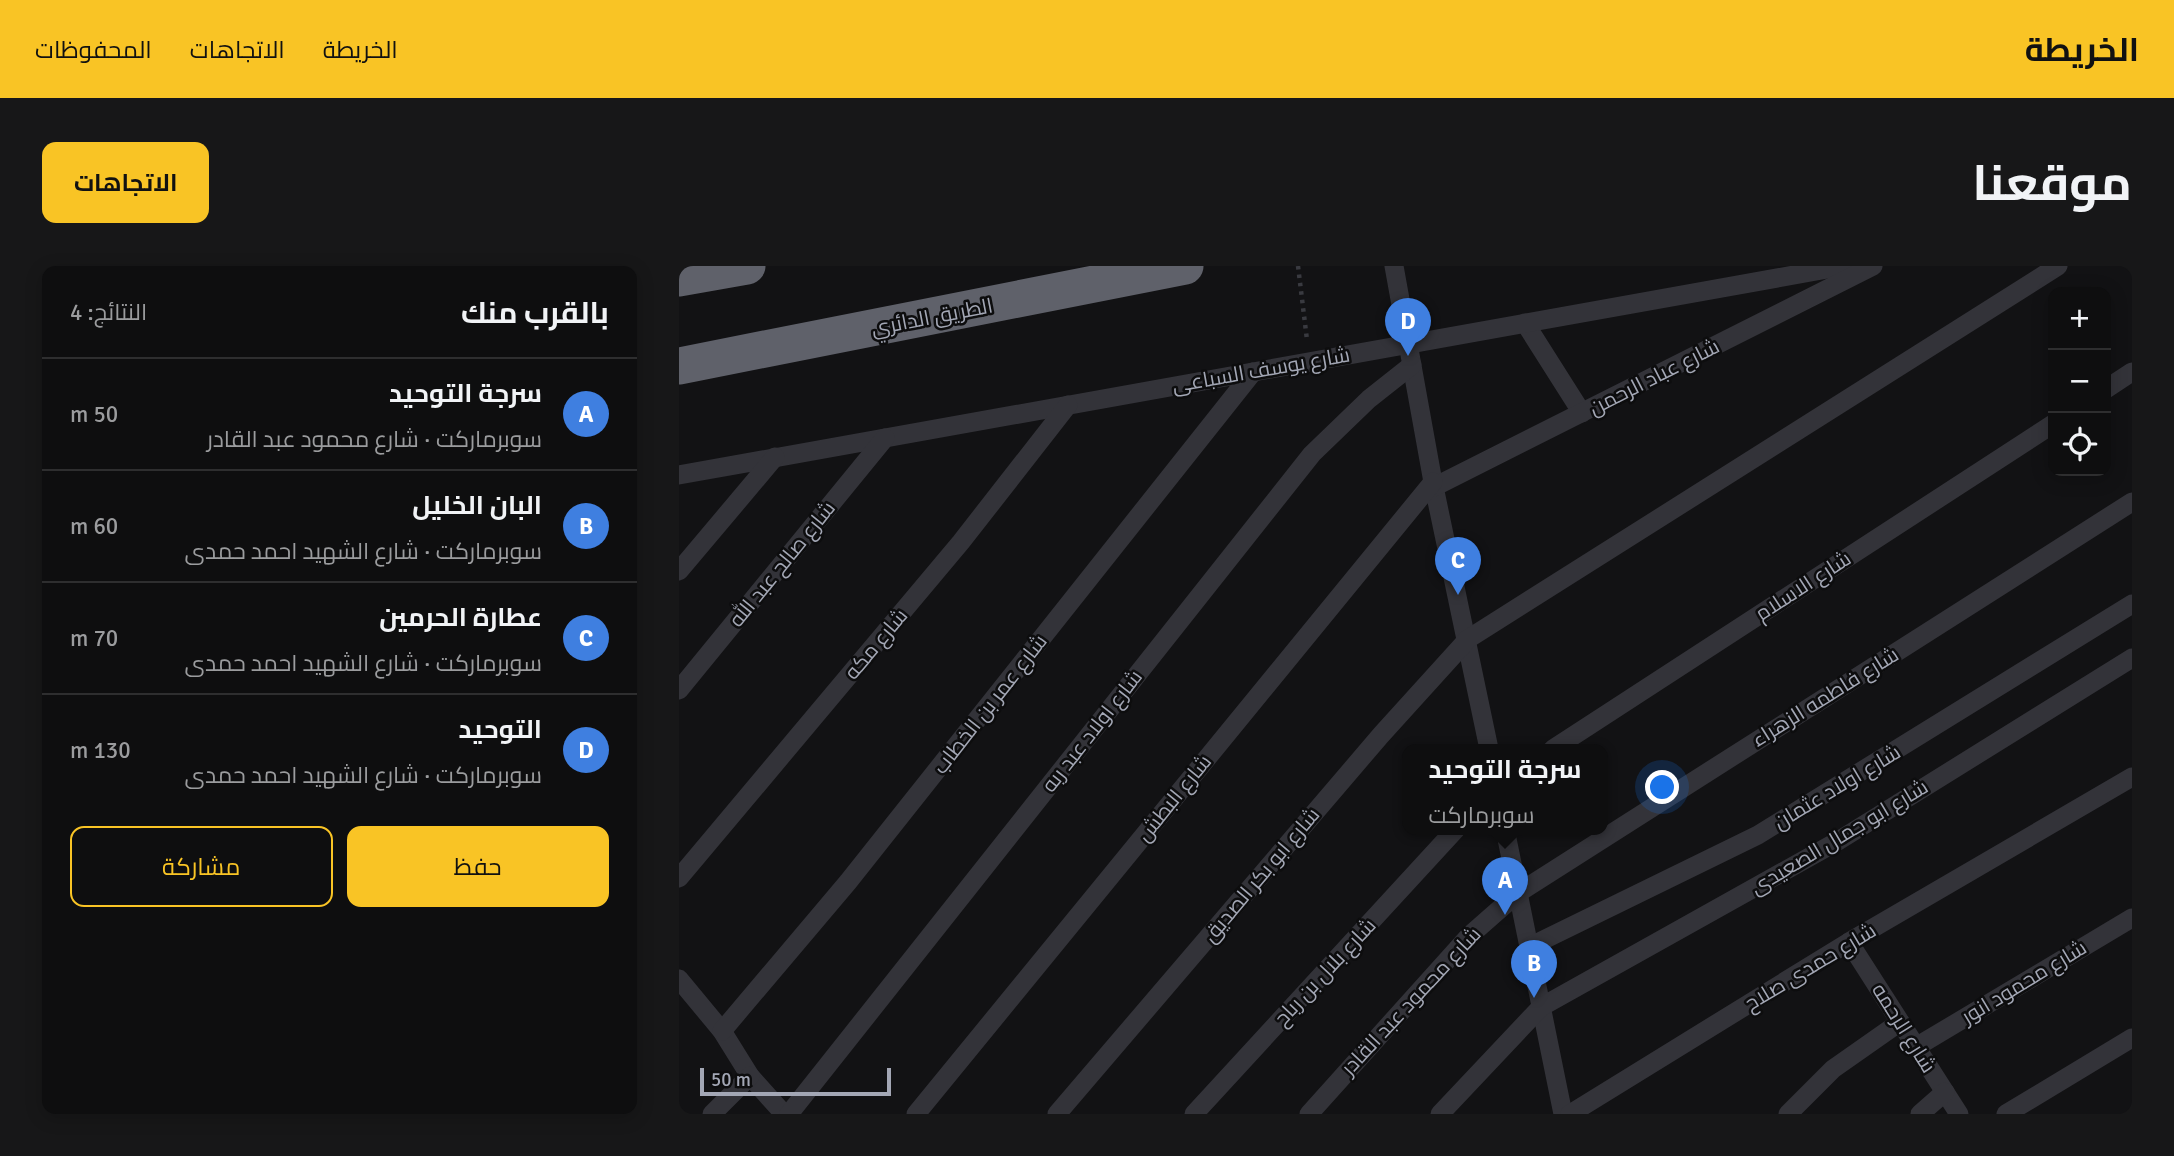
<!DOCTYPE html>
<html lang="ar">
<meta charset="utf-8">
<style>
body{margin:0;font-family:Signika,Cairo,sans-serif;background:#171718;color:#f1f3f6;direction:rtl}
.controls{position:absolute;right:21px;top:21px;display:grid;overflow:hidden;border-radius:14px;box-shadow:0 4px 18px #0003}
.controls button{width:63px;height:63px;display:grid;place-items:center;padding:0;border:0;border-bottom:2px solid #2e2e2f;background:#0e0e0f;color:#f1f3f6;font:35px sans-serif}
.scale{position:absolute;left:21px;bottom:18px;width:191px;box-sizing:border-box;padding-left:7px;border:4px solid #a3a7b5;border-top:0;font-size:19px;line-height:24px;white-space:nowrap;color:#a3a7b5;-webkit-text-stroke:5px #0d0d0e;paint-order:stroke}
.you{position:absolute;left:984px;top:522px;width:24px;height:24px;margin:-18px;border:5px solid #fff;border-radius:50%;background:#1a73e8;box-shadow:0 0 0 10px #1a73e833}
.badge{display:grid;place-items:center;width:46px;height:46px;border-radius:50%;background:#f9c425;color:#fff;font-size:23px;font-weight:700}
.pin{position:absolute;translate:-50% -58px;filter:drop-shadow(0 2px 4px #0008)}
.pin::after{content:'';position:absolute;top:37px;width:24px;height:21px;background:inherit;clip-path:polygon(0 0,100% 0,50% 100%)}
.popup{position:absolute;left:723px;top:478px;width:206px;height:91px;box-sizing:border-box;display:grid;place-content:center;border-radius:14px;background:#0e0e0f;filter:drop-shadow(0 2px 5px #0005);font-size:23px;white-space:nowrap;color:#9b9c9e}
.popup b{font-size:26px;color:#f1f3f6}
.popup::after{content:'';position:absolute;left:50%;top:100%;margin-left:-14px;border:14px solid transparent;border-top-color:#0e0e0f}
.list{margin:0;padding:0;list-style:none}
h2{display:flex;justify-content:space-between;align-items:center;height:91px;margin:0;padding:0 28px;font-size:30px}
h2 small{font-size:23px;font-weight:400;color:#9b9c9e}
.list li{display:grid;grid-template-columns:46px 1fr auto;gap:21px;align-items:center;box-sizing:border-box;height:112px;padding:0 28px;border-top:2px solid #2e2e2f}
.list b{display:block;font-size:26px;white-space:nowrap}
.list p{margin:0;font-size:23px;white-space:nowrap;color:#9b9c9e}
.list em{font-size:23px;font-style:normal;color:#9b9c9e}
.actions{display:flex;gap:14px;padding:21px 28px}
.actions a{flex:1;padding:16px 0;border:2px solid #f9c425;border-radius:14px;text-align:center;font-size:24px;color:#f9c425}
.actions .main{background:#f9c425;color:#111}
.icon{flex:none;width:38px;height:38px;fill:none;stroke:currentColor;stroke-width:2;stroke-linecap:round;stroke-linejoin:round}
.map{position:relative;flex:none;width:1453px;height:848px;overflow:hidden;direction:ltr;border-radius:14px}
header{display:flex;align-items:center;gap:42px;box-sizing:border-box;height:98px;padding:0 35px;background:#f9c425;color:#111}
header strong{font-size:33px}
nav{display:flex;gap:38px;margin-inline-start:auto;font-size:24px}
.intro{display:flex;align-items:center;justify-content:space-between;box-sizing:border-box;height:168px;padding:0 42px}
h1{margin:0;font-size:49px}
.button{padding:18px 32px;border-radius:14px;background:#f9c425;color:#111;font-size:24px;font-weight:700}
main{display:flex;gap:42px;padding:0 42px}
aside{flex:1;background:#0e0e0f;border-radius:14px;box-shadow:0 4px 18px #0003}
.map>svg:first-child{display:block}
</style>
<header>
<strong>الخريطة</strong>
<nav><a>الخريطة</a><a>الاتجاهات</a><a>المحفوظات</a></nav>
</header>
<div class="intro"><h1>موقعنا</h1><a class="button">الاتجاهات</a></div>
<main>
<div class="map">
<svg width="1453" height="848" viewBox="0 0 1453 848">
<rect width="100%" height="100%" fill="#121214"/>
<g fill="none" stroke-linecap="round" stroke-linejoin="round">
<path stroke="#393a40" stroke-width="4.5" stroke-dasharray="3.5 5" stroke-linecap="butt" d="M619,0L628,74"/>
<g stroke="#333339" stroke-width="19">
<path d="M715,0L754,216L810,483"/>
<path d="M846,57L903,147"/>
<path d="M1427,123L1453,106"/>
<path d="M0,209L1165,0"/>
<path d="M755,221L1194,0"/>
<path d="M0,305L96,191"/>
<path d="M0,424L206,172"/>
<path d="M874,483L1374,158"/>
<path d="M826,563L884,848"/>
<path d="M0,612L282,276L389,139"/>
<path d="M1170,676L1280,848"/>
<path d="M850,681L1079,569L1453,338"/>
<path d="M0,713L43,765L71,810L105,848"/>
<path d="M43,765L169,616L574,106"/>
<path d="M1237,781L1453,652"/>
<path d="M33,848L71,810"/>
<path d="M110,848L633,188L690,133L733,99"/>
<path d="M237,848L754,216"/>
<path d="M378,848L702,469L789,373L1379,0"/>
<path d="M515,848L777,563"/>
<path d="M630,848L789,671L839,627L1453,236"/>
<path d="M761,848L862,741L1159,575L1453,392"/>
<path d="M891,848L1170,676L1453,511"/>
<path d="M1109,848L1154,803L1221,756"/>
<path d="M1241,848L1266,826"/>
<path d="M1327,848L1453,772"/>
</g>
<g stroke="#5f616a" stroke-width="37">
<path d="M0,12L68,0"/>
<path d="M0,100L506,0"/>
</g>
</g>
<g text-anchor="middle" stroke-width="5" stroke-linejoin="round" paint-order="stroke">
<g font-size="21" fill="#a3a7b5" stroke="#0d0d0e">
<text transform="translate(253 51) rotate(-11)" y="7">الطريق الدائري</text>
<text transform="translate(582 104) rotate(-10)" y="7">شارع يوسف السباعى</text>
<text transform="translate(975 111) rotate(-27)" y="7">شارع عباد الرحمن</text>
<text transform="translate(103 298) rotate(-51)" y="7">شارع صالح عبد الله</text>
<text transform="translate(1124 320) rotate(-33)" y="7">شارع الاسلام</text>
<text transform="translate(197 378) rotate(-50)" y="7">شارع مكه</text>
<text transform="translate(1146 431) rotate(-32)" y="7">شارع فاطمه الزهراء</text>
<text transform="translate(311 438) rotate(-52)" y="7">شارع عمر بن الخطاب</text>
<text transform="translate(413 465) rotate(-52)" y="7">شارع اولاد عبد ربه</text>
<text transform="translate(1158 521) rotate(-31)" y="7">شارع اولاد عثمان</text>
<text transform="translate(495 532) rotate(-51)" y="7">شارع البطش</text>
<text transform="translate(1160 571) rotate(-31)" y="7">شارع ابو جمال الصعيدى</text>
<text transform="translate(582 609) rotate(-50)" y="7">شارع ابو بكر الصديق</text>
<text transform="translate(1131 701) rotate(-31)" y="7">شارع حمدى صلاح</text>
<text transform="translate(646 706) rotate(-47)" y="7">شارع بلال بن رباح</text>
<text transform="translate(1345 716) rotate(-31)" y="7">شارع محمود انور</text>
<text transform="translate(732 735) rotate(-47)" y="7">شارع محمود عبد القادر</text>
<text transform="translate(1225 762) rotate(58)" y="7">شارع الرحمه</text>
</g>
</g>
</svg>
<div class="controls">
<button>+</button>
<button>−</button>
<button><svg class="icon" aria-label="locate" viewBox="0 0 24 24"><circle cx="12" cy="12" r="6"/><path d="M12 2v4M12 18v4M2 12h4M18 12h4"/></svg></button>
</div>
<div class="scale">50 m</div>
<div class="you"></div>
<div class="pin badge" style="left:826px;top:649px;background:#3f7fe0">A</div>
<div class="popup"><b>سرجة التوحيد</b>سوبرماركت</div>
<div class="pin badge" style="left:855px;top:732px;background:#3f7fe0">B</div>
<div class="pin badge" style="left:779px;top:329px;background:#3f7fe0">C</div>
<div class="pin badge" style="left:729px;top:90px;background:#3f7fe0">D</div>
</div>
<aside>
<h2>بالقرب منك<small>النتائج: 4</small></h2>
<ul class="list">
<li><span class="badge" style="background:#3f7fe0">A</span><div><b>سرجة التوحيد</b><p>سوبرماركت · شارع محمود عبد القادر</p></div><em>50 m</em></li>
<li><span class="badge" style="background:#3f7fe0">B</span><div><b>البان الخليل</b><p>سوبرماركت · شارع الشهيد احمد حمدى</p></div><em>60 m</em></li>
<li><span class="badge" style="background:#3f7fe0">C</span><div><b>عطارة الحرمين</b><p>سوبرماركت · شارع الشهيد احمد حمدى</p></div><em>70 m</em></li>
<li><span class="badge" style="background:#3f7fe0">D</span><div><b>التوحيد</b><p>سوبرماركت · شارع الشهيد احمد حمدى</p></div><em>130 m</em></li>
</ul>
<div class="actions"><a class="main">حفظ</a><a>مشاركة</a></div>
</aside>
</main>
